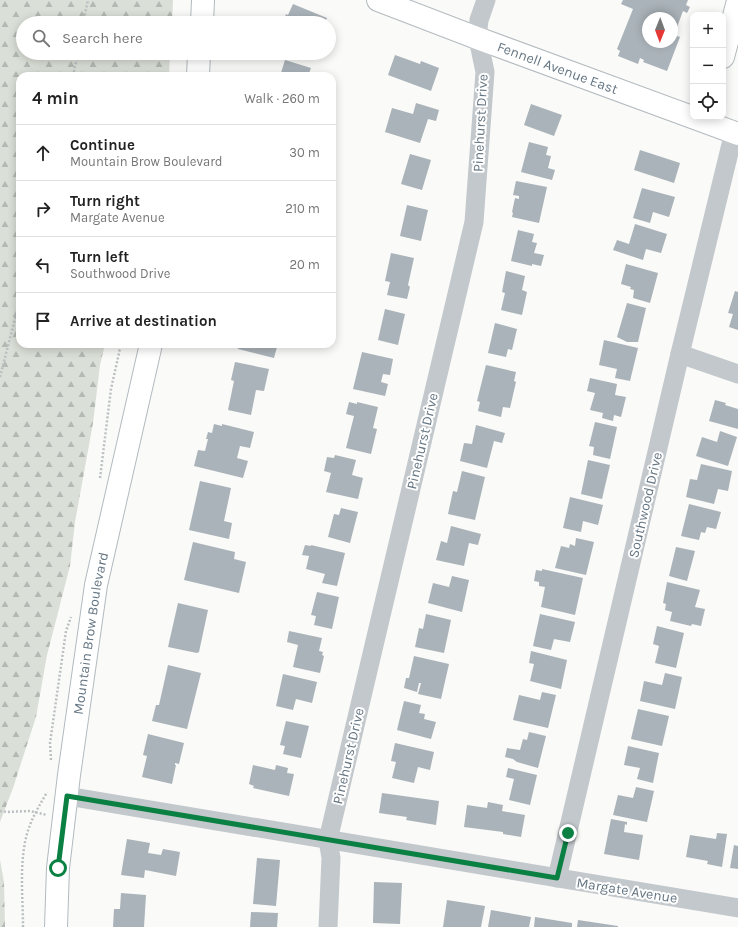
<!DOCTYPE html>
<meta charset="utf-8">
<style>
body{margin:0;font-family:Karla,sans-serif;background:#f6f6f6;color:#222}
.controls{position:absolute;right:12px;top:12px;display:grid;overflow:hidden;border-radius:8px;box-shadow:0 2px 10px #0003}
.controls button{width:36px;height:36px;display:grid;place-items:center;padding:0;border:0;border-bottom:1px solid #e0e0e0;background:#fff;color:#222;font:20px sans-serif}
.compass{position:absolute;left:642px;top:12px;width:36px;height:36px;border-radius:50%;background:#fff;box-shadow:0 2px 10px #0003;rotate:181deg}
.stop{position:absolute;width:12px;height:12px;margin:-9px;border:3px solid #0b8043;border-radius:50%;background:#fff}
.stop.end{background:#0b8043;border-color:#fff;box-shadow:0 1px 4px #0008}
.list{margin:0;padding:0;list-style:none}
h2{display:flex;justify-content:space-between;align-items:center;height:52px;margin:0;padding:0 16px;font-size:17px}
h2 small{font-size:13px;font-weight:400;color:#767676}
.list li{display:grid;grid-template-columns:26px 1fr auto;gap:12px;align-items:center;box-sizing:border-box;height:56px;padding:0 16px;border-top:1px solid #e0e0e0}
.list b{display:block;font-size:15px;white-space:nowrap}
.list p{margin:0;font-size:13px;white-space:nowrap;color:#767676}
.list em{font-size:13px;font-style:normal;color:#767676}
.icon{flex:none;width:22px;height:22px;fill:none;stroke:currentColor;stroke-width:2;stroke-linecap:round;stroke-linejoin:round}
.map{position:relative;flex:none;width:738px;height:927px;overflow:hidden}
.search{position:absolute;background:#fff;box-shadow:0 2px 10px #0003;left:16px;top:16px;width:320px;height:44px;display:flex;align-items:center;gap:10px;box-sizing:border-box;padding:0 14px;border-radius:22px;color:#767676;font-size:15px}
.panel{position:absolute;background:#fff;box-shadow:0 2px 10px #0003;left:16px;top:72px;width:320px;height:276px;border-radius:12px}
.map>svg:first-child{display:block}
</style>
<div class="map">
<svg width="738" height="927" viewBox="0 0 738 927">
<defs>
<pattern id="forest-firs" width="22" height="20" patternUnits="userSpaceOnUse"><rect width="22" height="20" fill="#dadfd7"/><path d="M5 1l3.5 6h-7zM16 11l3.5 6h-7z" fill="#b4b9b4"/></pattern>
</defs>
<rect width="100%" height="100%" fill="#fafaf8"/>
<g fill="url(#forest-firs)">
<path d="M0,0H173L172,23H23V53H170L169,76H20V344H105L100,365L93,423L75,522L70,566L47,655L36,717L13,788L0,822Z"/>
<path d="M0,860L4,882L5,927H0Z"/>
</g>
<g fill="#aab3b9" fill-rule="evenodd">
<path d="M623,0H688L686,5L690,7L687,13L683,11L674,35L680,37L667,71L643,62L644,60L640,58L638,64L618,56L620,51L617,49L633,9L621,4ZM648,18H672V42H648Z"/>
<path d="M293,4L327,18L325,23H283L286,14L288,15Z"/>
<path d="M298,53H314L311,58Z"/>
<path d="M395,55L420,64L421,61L439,68L431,91L388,75Z"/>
<path d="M285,60L311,68L308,76H280Z"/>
<path d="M416,103L439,110L436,121L428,119L420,143L385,132L392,108L413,114Z"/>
<path d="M531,104L562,115L554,136L524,125Z"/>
<path d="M529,142L548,147L546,155L551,156L548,168L555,170L552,180L521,172Z"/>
<path d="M640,150L680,163L674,183L634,170Z"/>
<path d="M410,154L431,160L422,190L401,184Z"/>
<path d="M516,181L547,187L539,223L512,217L513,213L512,212L515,198L519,199V196L513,195Z"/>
<path d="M642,188L675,197L669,217L653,212L650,223L633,218Z"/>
<path d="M407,205L428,210L421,241L400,236Z"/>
<path d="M635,224L667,234L661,253L646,249L643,260L613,250L617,240L629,244Z"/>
<path d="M518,230L534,234L532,242L537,243L534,253L544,255L541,266L532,264V266L511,261Z"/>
<path d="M391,253L414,258L408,285L410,287L407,299L387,295L390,282L385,281Z"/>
<path d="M626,264L658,273L650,303L633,298L634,290L630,289L631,287L621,284Z"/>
<path d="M506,271L525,276L522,290L527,292L522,315L501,310L505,293L502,292Z"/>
<path d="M735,291L738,292V330L729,327L733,314L728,313Z"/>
<path d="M627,303L646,308L638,342H627L617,337Z"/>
<path d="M385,309L405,314L398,345L378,340Z"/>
<path d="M495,323L517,329L512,350L508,349L506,357L488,353Z"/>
<path d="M604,340L638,348L630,381L615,378L617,369L599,365Z"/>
<path d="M239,344H275L277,347L274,358L238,349Z"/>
<path d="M362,352L393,359L390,375L383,374L381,382L388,384L385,396L353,389Z"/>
<path d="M235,362L269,369L264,391L256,390L251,415L228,410L234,381L231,380Z"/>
<path d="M486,365L516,372L514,381L516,382L510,408L503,407L501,417L478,411L480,402L477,401Z"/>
<path d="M590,378L617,384L615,395L626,397L621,417L614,415L613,421L602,418L603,413L590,410L595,393L587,391Z"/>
<path d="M715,400L726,403L725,405L738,409V429L709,421Z"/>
<path d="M349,402L357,404V402L378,407L373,428L377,429L371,454L346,448L354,416L346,414Z"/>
<path d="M595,422L617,427L610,459L593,455L594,447L589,446Z"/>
<path d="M214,424L222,426V424L254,432L250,448L240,446L237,458L248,461L243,478L194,466L198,450L205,451L208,439H206L208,432L212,433Z"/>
<path d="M476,425L505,433L502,443L494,441L487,468L460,461L464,443L472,444Z"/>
<path d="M720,431L737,437L728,466L696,456L702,437L717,442Z"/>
<path d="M335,455L356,460L352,475L363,478L358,499L326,492L331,473L324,471L327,457L334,458Z"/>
<path d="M588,460L610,465L602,499L581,494Z"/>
<path d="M701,464L732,471L728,491L718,489L714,504L686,497L690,479L697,480Z"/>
<path d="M462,471L485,477L475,520L448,514L453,491L457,492Z"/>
<path d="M200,481L231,488L224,521L232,523L229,539L189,530Z"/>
<path d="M570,497L603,505L598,525L583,521L581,532L563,528Z"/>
<path d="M689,504L721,512L716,529L707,527L705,533L701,532L699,540L681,536Z"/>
<path d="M341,508L358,512L350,543L328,537L334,514L339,515Z"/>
<path d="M451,526L481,534L478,545L469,543L464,566L436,560L441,541L447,543Z"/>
<path d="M576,538L594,542L586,575L555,568L561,546L569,548L570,544L575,546Z"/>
<path d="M193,542L235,552L234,559L246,562L239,593L184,580Z"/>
<path d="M305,545L311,546V545L345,553L337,586L322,583L325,574L306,569L309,556L302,555Z"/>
<path d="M676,547L695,551L687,581L669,576Z"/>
<path d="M542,569L583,578L575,615L541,607L545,587L539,586V582L534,581L536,570L542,571Z"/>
<path d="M452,576L469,580L462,612L428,603L433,583L449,587Z"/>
<path d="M667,582L700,590L695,607L705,609L701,626L692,624L691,626L670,621L672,612L665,610L666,604L663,603Z"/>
<path d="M317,592L339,597L332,629L314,625L316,616L311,615Z"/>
<path d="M178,603L208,610L199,652L197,653L168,647Z"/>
<path d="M426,614L451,620L444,653L415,647L419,628L423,629Z"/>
<path d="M540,614L575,622L570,642L554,639L551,650L533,646Z"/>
<path d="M657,626L684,633L676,668L655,663L659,646L653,644Z"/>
<path d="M289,631L322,638L319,651L323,652L322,655L324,656L320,673L293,667L298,645L287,642Z"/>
<path d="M531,651L567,660L561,689L530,681L534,664L529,663Z"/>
<path d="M414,656L449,664L441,699L418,694L421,683H419L417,692L404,688L406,678H409Z"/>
<path d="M168,665L201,673L187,729L152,721L156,705H159Z"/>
<path d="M665,673L682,677L675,709L640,701L644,681L662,685Z"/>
<path d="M283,674L317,682L312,703L296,699L293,710L276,706Z"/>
<path d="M542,692L556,695L548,728L513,720L519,695L540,700Z"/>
<path d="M404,701L421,705L419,713L425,714L424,719L436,722L431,739L397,730Z"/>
<path d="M638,709L669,716L662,746L631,739Z"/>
<path d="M286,721L309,726L301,758L283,754L285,746L280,745Z"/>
<path d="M529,732L546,736L538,768L517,762L513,759L505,757L507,748L520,750L523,739L527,740Z"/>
<path d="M148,734L184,743L179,764L175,763V765H176L172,784L142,777L147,756L143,755Z"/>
<path d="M395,743L434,752L430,770L418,767L414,783L392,778L396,762L391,761Z"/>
<path d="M628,746L659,753L653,783L637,779L640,768L624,765Z"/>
<path d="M253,765L275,770L276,765L288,768L287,773L294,774L289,796L253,788L254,786L249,784Z"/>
<path d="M508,768L537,775L530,805L509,800L514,779L506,777Z"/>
<path d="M636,787L654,791L647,822L613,815L618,795L633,798Z"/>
<path d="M382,793L439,801L436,825L406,820L407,817L379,813Z"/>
<path d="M488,802L503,805L502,811L525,815L521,837L503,834V832L464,827L467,805L487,808Z"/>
<path d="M611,819L627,822V825L625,824L624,832L643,835L639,860L604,854Z"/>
<path d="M717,833L727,834L722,867L707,864L708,861L686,857L690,835L716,839Z"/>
<path d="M127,839L150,843L148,853L161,855L163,849L180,852L176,876L145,870L144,878L121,875Z"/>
<path d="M734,845L738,846V869L730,868Z"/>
<path d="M257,858L280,860L276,906L253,904Z"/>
<path d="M374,882L402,883L400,924L373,923Z"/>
<path d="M121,893L146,895L144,927H113L114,909H120Z"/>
<path d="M447,900L485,906L481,927H443Z"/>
<path d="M491,910L531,917L529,927H488Z"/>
<path d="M251,912L278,913L277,927H250Z"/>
<path d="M535,917L572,923V927H534Z"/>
<path d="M578,920L618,926V927H577Z"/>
</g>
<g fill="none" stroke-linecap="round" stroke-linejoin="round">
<g stroke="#b3babf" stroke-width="24">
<g id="secondary">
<path id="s1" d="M378,0L477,38L738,134"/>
<path d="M202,23L203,0"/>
<path d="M723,57L738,1"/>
<path d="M198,76L199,53"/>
<path id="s2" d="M56,927L58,868L69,775L96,585L151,344"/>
</g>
</g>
<g stroke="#bbbfc2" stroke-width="2.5" stroke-dasharray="2 2" stroke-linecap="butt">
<path d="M83,23L88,0"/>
<path d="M73,76L78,53"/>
<path d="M0,377L20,299"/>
<path d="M100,478L111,389L121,344"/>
<path d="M51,760L50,743L66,631L71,617"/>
<path d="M0,811L7,812L30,811L47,815"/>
<path d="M23,927C23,895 18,855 30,825C34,814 41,803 47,792"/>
</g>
<g stroke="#c3c8cc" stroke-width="19">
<path d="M680,354L738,374"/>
<path d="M67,796L738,908"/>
<path d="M557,878L680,354L734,132"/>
<path d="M328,927L331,858L328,840L474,222L485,72L480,48L477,38L479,20L486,0"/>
</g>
<use href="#secondary" stroke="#fff" stroke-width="22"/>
</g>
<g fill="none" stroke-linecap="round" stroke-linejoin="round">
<path stroke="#0b8043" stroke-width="5" d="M58,868L67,796L557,878L568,833"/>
</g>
<g text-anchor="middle" stroke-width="4" stroke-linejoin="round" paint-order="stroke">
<g font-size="14" fill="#657683" stroke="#fff">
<text dy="5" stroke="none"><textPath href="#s1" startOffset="192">Fennell Avenue East</textPath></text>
<text transform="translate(480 123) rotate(-87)" y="5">Pinehurst Drive</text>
<text transform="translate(422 441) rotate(-77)" y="5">Pinehurst Drive</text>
<text transform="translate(645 505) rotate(-77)" y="5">Southwood Drive</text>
<text dy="5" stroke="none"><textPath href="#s2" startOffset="296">Mountain Brow Boulevard</textPath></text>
<text transform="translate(348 756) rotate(-77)" y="5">Pinehurst Drive</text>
<text transform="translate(627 890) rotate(9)" y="5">Margate Avenue</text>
</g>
</g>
</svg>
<div class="controls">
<button>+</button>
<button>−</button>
<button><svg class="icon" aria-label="locate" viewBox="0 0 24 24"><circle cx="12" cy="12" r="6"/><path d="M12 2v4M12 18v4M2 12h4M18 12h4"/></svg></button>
</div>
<svg class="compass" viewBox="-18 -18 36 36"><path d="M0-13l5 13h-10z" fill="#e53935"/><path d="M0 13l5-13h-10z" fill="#767676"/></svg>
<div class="stop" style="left:58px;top:868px"></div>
<div class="stop end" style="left:568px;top:833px"></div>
<div class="search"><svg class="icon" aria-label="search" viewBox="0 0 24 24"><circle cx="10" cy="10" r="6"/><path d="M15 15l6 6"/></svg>Search here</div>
<section class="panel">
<h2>4 min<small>Walk · 260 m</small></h2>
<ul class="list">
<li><svg class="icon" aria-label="ahead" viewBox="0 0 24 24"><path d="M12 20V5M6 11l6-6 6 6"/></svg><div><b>Continue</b><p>Mountain Brow Boulevard</p></div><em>30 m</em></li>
<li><svg class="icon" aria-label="right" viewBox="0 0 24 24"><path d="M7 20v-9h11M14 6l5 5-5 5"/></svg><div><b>Turn right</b><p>Margate Avenue</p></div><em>210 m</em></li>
<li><svg class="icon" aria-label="left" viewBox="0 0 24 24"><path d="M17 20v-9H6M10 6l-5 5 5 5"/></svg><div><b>Turn left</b><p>Southwood Drive</p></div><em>20 m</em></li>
<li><svg class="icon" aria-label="arrive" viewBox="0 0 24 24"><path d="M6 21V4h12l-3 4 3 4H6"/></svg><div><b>Arrive at destination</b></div></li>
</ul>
</section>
</div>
